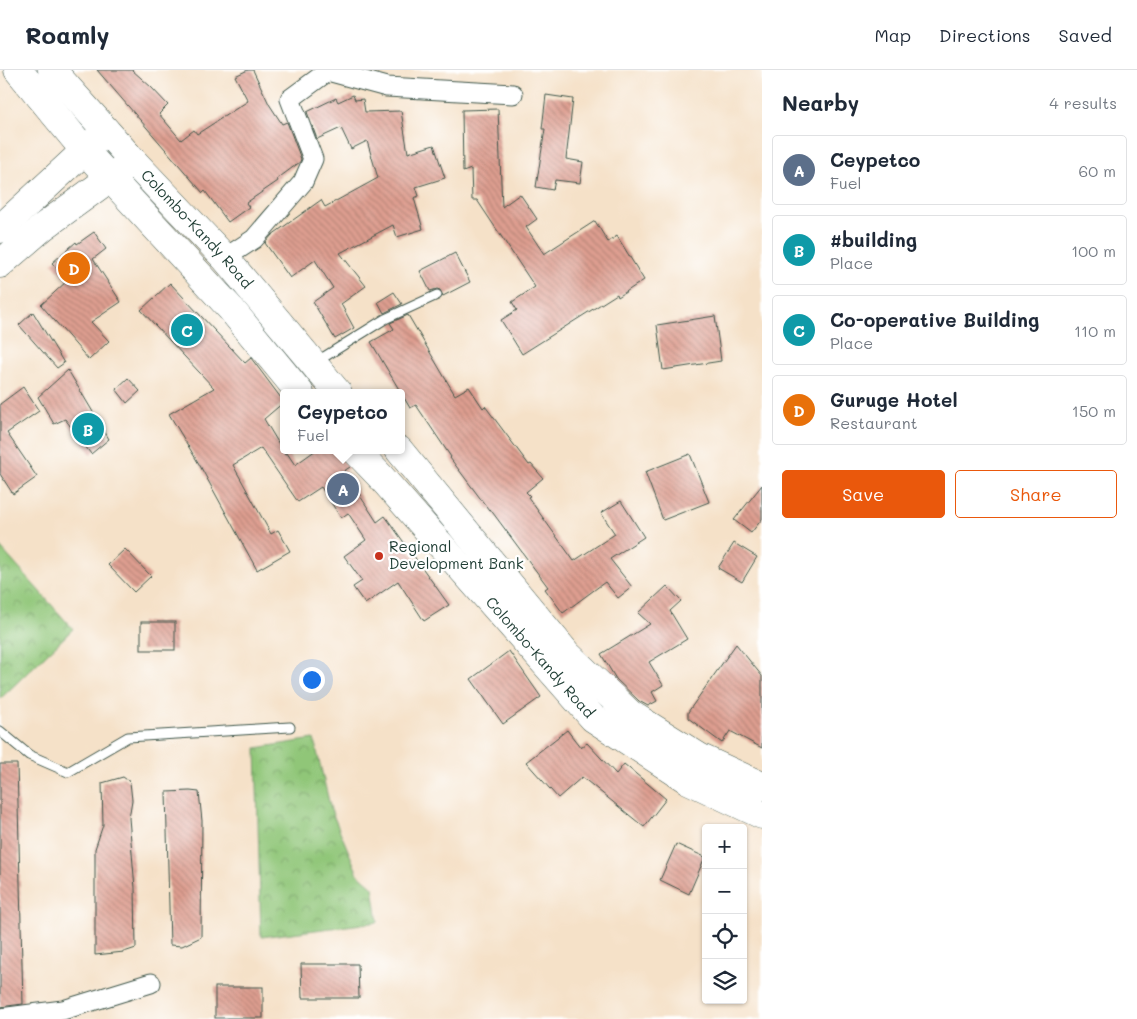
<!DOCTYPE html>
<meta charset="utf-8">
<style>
body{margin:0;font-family:Mali,sans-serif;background:#f2f2f3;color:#1f2937}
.controls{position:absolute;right:15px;bottom:15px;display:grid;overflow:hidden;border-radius:5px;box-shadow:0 1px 4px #0004}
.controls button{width:45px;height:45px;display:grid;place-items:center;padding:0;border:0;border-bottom:1px solid #e0e1e3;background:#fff;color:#1f2937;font:25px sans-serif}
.you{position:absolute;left:311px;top:609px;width:18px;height:18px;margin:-12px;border:4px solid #fff;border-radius:50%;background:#1a73e8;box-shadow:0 0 0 8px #1a73e833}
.badge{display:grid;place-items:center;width:32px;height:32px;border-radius:50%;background:#ea580c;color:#fff;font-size:16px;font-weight:700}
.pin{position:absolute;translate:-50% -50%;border:2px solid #fff;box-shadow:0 1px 5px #0006}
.popup{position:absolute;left:280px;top:319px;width:125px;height:65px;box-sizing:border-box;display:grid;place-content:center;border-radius:5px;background:#fff;filter:drop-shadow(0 1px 4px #0005);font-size:16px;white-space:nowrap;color:#747a83}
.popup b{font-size:19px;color:#1f2937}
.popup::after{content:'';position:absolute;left:50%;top:100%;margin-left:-10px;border:10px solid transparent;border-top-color:#fff}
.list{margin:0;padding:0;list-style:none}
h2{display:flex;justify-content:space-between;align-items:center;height:65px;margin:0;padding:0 20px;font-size:21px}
h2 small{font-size:16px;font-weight:400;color:#747a83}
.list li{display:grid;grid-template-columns:32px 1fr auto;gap:15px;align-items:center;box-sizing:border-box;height:70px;margin:0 10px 10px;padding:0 10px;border:1px solid #e0e1e3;border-radius:5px}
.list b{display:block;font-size:19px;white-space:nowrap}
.list p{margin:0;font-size:16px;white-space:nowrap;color:#747a83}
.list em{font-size:16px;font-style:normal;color:#747a83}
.actions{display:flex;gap:10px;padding:15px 20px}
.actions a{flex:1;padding:11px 0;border:1px solid #ea580c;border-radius:5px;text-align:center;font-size:18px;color:#ea580c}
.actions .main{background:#ea580c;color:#fff}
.icon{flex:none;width:28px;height:28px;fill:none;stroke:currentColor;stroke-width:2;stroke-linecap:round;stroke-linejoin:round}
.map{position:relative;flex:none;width:762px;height:949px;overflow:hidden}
header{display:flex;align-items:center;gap:30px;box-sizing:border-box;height:70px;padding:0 25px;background:#fff;border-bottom:1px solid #e0e1e3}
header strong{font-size:24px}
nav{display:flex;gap:28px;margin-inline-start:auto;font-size:18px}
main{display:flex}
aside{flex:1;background:#fff}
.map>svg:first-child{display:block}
</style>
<header>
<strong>Roamly</strong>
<nav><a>Map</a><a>Directions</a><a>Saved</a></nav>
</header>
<main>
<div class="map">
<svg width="762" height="949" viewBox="0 0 762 949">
<defs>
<pattern id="park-crowns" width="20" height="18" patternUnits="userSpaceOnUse" patternTransform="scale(1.25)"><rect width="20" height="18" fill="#90c678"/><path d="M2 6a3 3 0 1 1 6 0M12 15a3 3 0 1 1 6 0" fill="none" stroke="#75a263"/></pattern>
<pattern id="building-back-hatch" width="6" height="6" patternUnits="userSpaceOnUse" patternTransform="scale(1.25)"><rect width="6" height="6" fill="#de9e90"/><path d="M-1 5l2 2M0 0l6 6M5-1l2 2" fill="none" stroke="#b38276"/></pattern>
</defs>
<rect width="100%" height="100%" fill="#fff"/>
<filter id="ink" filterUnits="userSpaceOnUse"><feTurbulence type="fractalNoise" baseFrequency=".02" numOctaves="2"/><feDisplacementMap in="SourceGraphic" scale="10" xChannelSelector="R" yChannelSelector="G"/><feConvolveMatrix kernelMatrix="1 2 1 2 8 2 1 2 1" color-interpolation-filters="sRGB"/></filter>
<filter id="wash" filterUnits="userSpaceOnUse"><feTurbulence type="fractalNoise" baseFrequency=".0096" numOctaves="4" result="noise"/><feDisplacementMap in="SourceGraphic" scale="20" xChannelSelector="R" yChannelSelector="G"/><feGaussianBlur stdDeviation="1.12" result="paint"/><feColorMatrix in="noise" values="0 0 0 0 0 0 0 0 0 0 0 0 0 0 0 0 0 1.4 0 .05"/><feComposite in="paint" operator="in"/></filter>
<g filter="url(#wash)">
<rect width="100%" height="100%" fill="#f5e1c8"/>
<g fill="url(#park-crowns)" stroke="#588256">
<path d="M0,477L73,559L0,629Z"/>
<path d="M314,669L331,740L358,804L373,817L378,852L261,867L256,678Z"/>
</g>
<g id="blocks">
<g fill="url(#building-back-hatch)">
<path d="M97,0H132L151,17L168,35L159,44L181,70L194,60L197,64L248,31L235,6L248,0H253L269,34L282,54L287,52L301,89L300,92L277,109L278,111L246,133L249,137L228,152L205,121L203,123L178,94Z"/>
<path d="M353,25L355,30L363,29L365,42L401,41L408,83L434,75L445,108L416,117L419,126L414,128L423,159L397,167L393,155L340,183L366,216L341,234L354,258L335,269L313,232L333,218L315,190L290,208L265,173L272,165L321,130L325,137L378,108L367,71L351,79L341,58L317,69L307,42L336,28L338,32Z"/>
<path d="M546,25L573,29L566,89L583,92L580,113L555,110L553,120L536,117L545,59H542Z"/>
<path d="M498,39L502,137L520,124L537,149L526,157L544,184L595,151L608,172L617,166L644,210L618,227L617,224L522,284L501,250L517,240L512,232L535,217L477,130H472L471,99L463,102L462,40Z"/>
<path d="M94,162L106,179L93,189L121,232L91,252L109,271L89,290L41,235L68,210L52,193L76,172L77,174Z"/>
<path d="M455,183L470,212L443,226L440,220L437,219L430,221L420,201Z"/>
<path d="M170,213L245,293L251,288L284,332L264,349L285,384L287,383L295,395L316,380H340L343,390L350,397L344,401L377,452L385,446L449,535L424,551L398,511L365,534L353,517L362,511L344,486L366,470L348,443L341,448L321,417L298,432L261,378L233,395L271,464L278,460L290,481L257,500L199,394L169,344L214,318L141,240Z"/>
<path d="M394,222L402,234L384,243L378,232Z"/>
<path d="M33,242L64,293L57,298L19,255Z"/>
<path d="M408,245L455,325L469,317L483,338L485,336L529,395L531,394L543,408L526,422L530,426L528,427L574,491L615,464L601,443L621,431L644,467L610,489L632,517L618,528L605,512L563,543L545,519L548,517L490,439L489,440L450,388L451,387L416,335L410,338L371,272L394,259L390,253Z"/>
<path d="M715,246L721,291L663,300L657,255Z"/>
<path d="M68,300L109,369L91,384L65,349L54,354L38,327Z"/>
<path d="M128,308L140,321L127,333L116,319Z"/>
<path d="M23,317L39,341L7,363L37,407L13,424L0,404V334Z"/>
<path d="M690,384L709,432L663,450L645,402Z"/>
<path d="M762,415V449L751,463L734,450Z"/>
<path d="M734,473L757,487L742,512L718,498Z"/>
<path d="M125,479L151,506L134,522L108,495Z"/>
<path d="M667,516L681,531L670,541L687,569L649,592L663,615L652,622L657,631L648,636L639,631L616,609L601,584L650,554L638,543Z"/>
<rect x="141" y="552" width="34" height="28"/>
<path d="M736,574L762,606V678L730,661L722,673L688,648V642Z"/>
<path d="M509,581L541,627L503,654L471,609Z"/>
<path d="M567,660L581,678L587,673L616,704L624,694L666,729L644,757L582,707L558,728L526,692Z"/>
<path d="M0,694H17L23,934L0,937Z"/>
<path d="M123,707L130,712L132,730L129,748L135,818L136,878L124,882L95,885V779L103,755L102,713Z"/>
<path d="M190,721L199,722L202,751L201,867L182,876L170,875L166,722Z"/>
<path d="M676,774L705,787L689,824L660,810Z"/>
<path d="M301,894H358L359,928H302Z"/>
<rect x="215" y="917" width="48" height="31"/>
</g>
</g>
</g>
<g filter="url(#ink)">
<use href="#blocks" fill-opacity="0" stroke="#3f564a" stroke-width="1"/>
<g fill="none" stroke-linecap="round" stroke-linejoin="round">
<g stroke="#3f564a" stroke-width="11">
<g id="lane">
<path d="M316,292L385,249L437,225"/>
<path d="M0,661L29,685L68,702L128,667L290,657"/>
</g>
</g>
<g stroke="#3f564a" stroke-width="21">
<g id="street">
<path d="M225,188L254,169L303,112L313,89L290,29L328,1L387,17L513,24"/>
<path d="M0,948L63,940L151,913"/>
</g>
</g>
<g stroke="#3f564a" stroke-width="29">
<g id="primary">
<path d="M0,159L106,61"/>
<path d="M0,194L43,157L129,94"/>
</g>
</g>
<g stroke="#3f564a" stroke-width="29">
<g id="highway">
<path d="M18,0L85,81L231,239L300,323"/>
<path id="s1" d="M52,0L133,91L225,188L338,323"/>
<path id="s2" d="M355,380L380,406L593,648L688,710L762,745"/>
<path d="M399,380L567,584L629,643L701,688L762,716"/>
</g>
</g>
<use href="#lane" stroke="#fff" stroke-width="9"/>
<use href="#street" stroke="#fff" stroke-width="19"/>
<use href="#primary" stroke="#fff" stroke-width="28"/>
<use href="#highway" stroke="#fff" stroke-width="28"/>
</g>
</g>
<circle fill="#c8321e" stroke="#fff" stroke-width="2" cx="379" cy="486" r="5"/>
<g text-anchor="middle" stroke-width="4.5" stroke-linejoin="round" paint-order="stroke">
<g font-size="15" fill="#1f3d34" stroke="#fff">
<text dy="5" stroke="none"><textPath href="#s1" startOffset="215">Colombo-Kandy Road</textPath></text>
<text dy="5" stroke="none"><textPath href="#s2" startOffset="278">Colombo-Kandy Road</textPath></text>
</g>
<g font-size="15" fill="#1f3d34" stroke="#fff" text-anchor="start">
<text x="389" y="482">Regional<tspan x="389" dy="17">Development Bank</tspan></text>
</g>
</g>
</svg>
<div class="controls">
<button>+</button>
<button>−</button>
<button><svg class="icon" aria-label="locate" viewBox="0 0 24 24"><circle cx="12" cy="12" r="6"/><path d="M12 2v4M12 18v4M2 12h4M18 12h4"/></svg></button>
<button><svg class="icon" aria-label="layers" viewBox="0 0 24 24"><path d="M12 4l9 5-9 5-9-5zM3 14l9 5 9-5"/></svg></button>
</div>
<div class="you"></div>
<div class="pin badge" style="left:343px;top:419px;background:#5c6f8a">A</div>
<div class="popup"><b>Ceypetco</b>Fuel</div>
<div class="pin badge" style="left:88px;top:359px;background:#0f9aa8">B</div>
<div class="pin badge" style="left:187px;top:260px;background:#0f9aa8">C</div>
<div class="pin badge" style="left:74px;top:198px;background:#e8710a">D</div>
</div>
<aside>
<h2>Nearby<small>4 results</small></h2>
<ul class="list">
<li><span class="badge" style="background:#5c6f8a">A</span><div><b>Ceypetco</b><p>Fuel</p></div><em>60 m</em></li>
<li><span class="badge" style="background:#0f9aa8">B</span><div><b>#building</b><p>Place</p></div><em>100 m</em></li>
<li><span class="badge" style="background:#0f9aa8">C</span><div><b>Co-operative Building</b><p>Place</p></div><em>110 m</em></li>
<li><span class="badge" style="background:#e8710a">D</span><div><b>Guruge Hotel</b><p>Restaurant</p></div><em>150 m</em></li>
</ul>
<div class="actions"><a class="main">Save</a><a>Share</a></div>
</aside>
</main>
